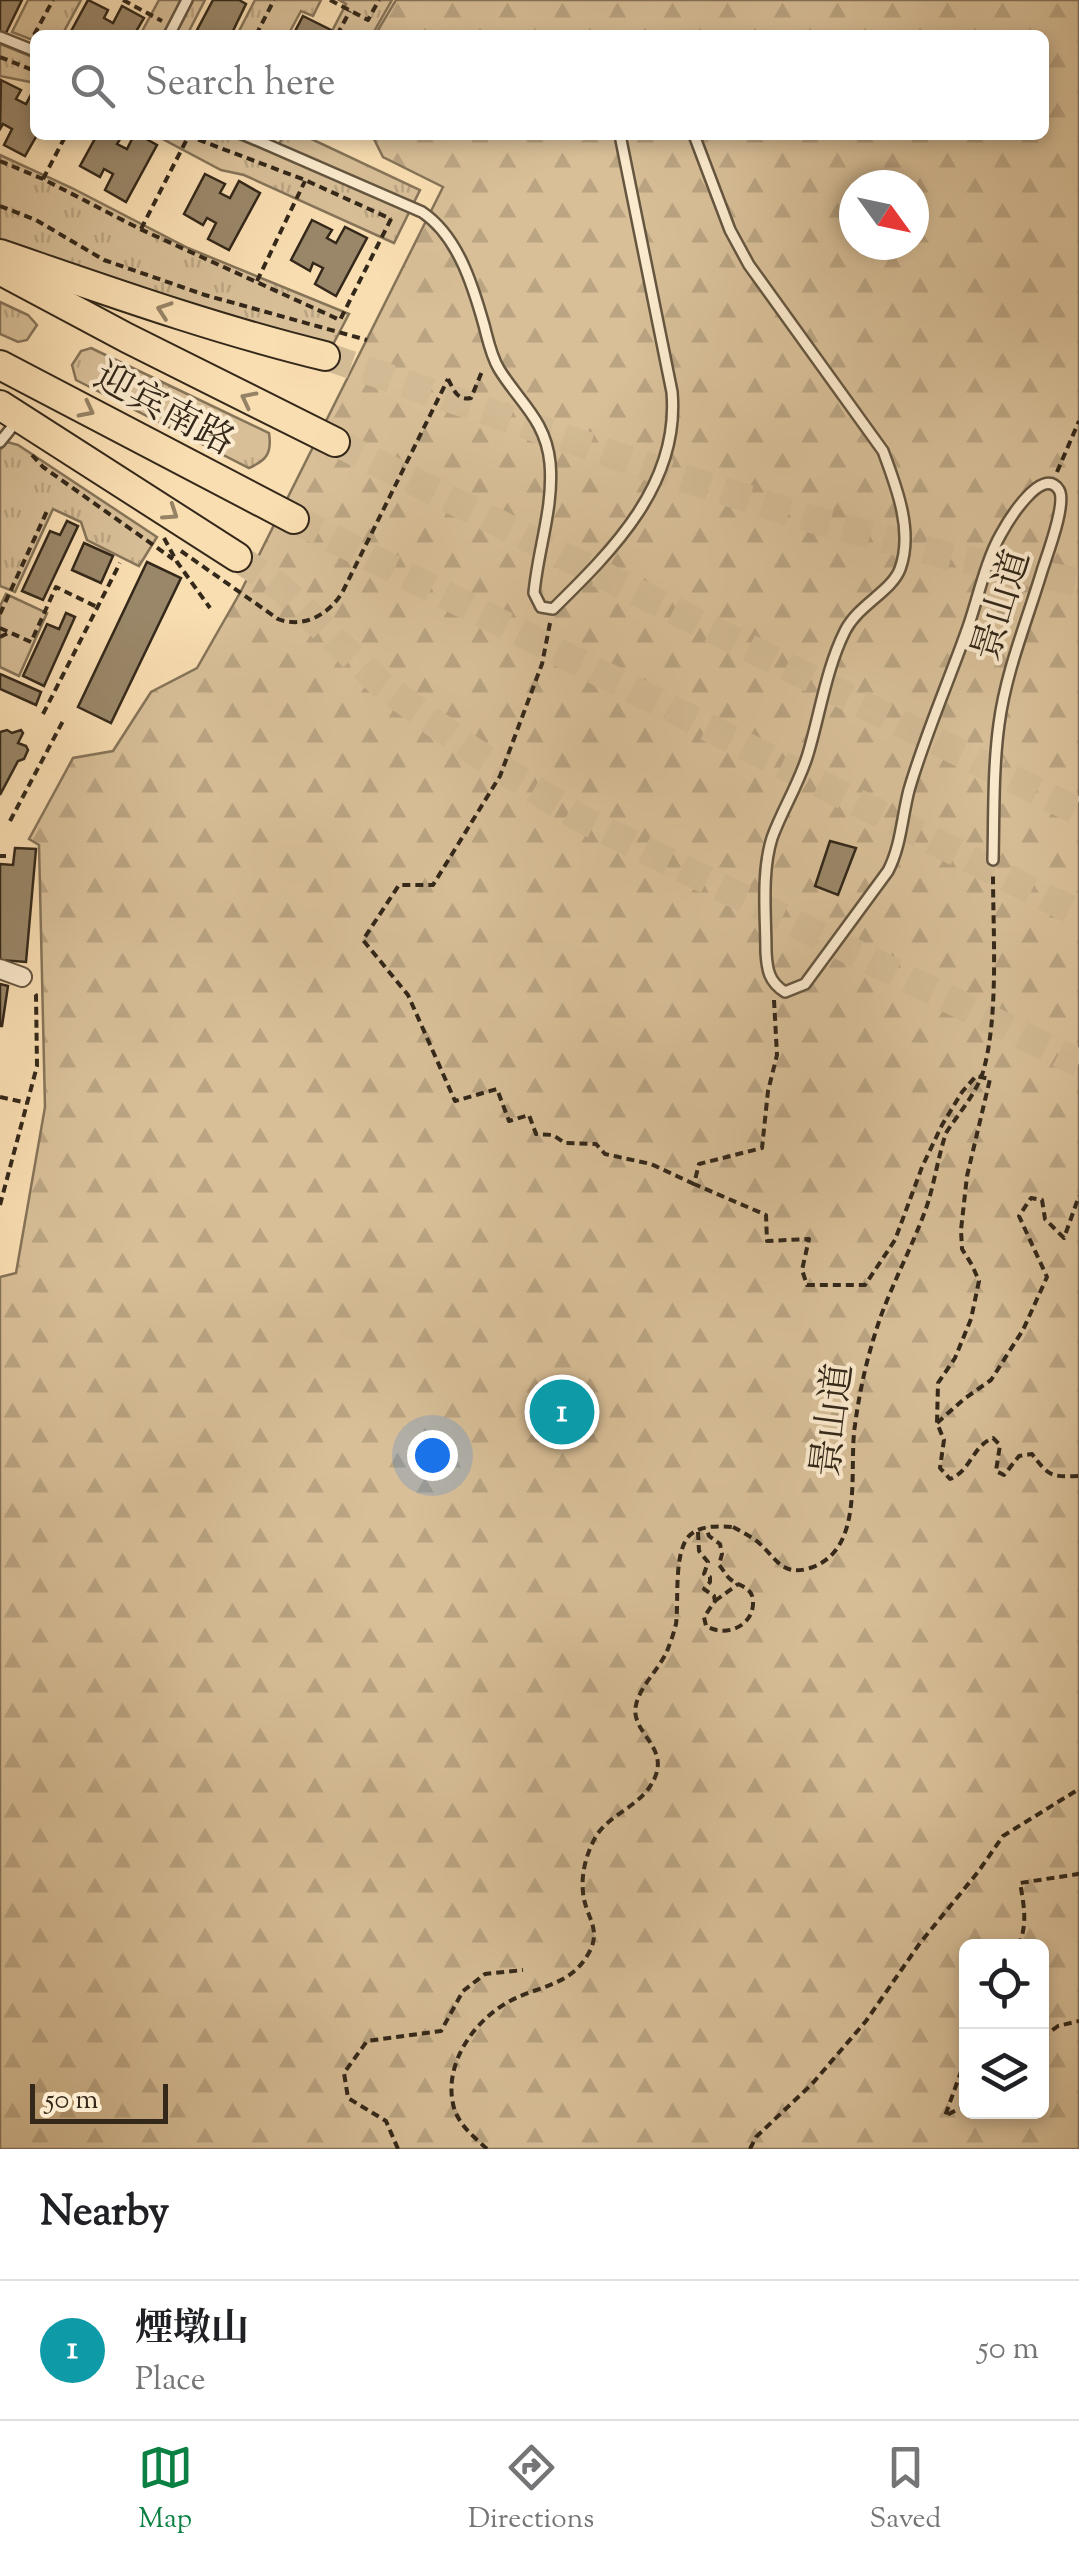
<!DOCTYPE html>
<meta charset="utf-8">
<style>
body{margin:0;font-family:"Sorts Mill Goudy","Noto Serif SC",serif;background:#f2f2f2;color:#202124}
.controls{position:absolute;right:30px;bottom:30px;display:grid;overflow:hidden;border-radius:15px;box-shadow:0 5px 15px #0003}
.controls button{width:90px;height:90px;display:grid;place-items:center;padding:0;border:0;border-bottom:2px solid #e0e0e0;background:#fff;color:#202124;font:50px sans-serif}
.compass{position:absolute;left:839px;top:170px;width:90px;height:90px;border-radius:50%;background:#fff;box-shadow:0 5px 15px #0003;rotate:123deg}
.scale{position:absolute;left:30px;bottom:25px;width:138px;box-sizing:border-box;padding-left:10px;border:5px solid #34281a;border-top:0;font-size:28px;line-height:35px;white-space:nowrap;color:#34281a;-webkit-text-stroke:8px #fbeacd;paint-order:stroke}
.you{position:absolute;left:432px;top:1455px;width:35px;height:35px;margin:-25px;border:8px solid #fff;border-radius:50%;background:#1a73e8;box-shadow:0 0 0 15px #1a73e833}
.badge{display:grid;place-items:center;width:65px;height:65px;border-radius:50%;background:#0b8043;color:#fff;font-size:32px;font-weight:700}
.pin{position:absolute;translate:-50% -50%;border:5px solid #fff;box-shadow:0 2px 10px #0006}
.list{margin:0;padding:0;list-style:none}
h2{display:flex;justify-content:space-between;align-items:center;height:130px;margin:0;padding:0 40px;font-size:42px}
h2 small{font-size:32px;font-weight:400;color:#757577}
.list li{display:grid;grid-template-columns:65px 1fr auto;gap:30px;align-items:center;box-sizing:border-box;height:140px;padding:0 40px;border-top:2px solid #e0e0e0}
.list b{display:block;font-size:38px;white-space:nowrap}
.list p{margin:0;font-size:32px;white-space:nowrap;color:#757577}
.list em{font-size:32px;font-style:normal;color:#757577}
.icon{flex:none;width:55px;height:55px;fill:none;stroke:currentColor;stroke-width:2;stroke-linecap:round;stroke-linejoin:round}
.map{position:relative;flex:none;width:1079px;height:2149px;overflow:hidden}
.search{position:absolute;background:#fff;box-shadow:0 5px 15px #0003;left:30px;right:30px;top:30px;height:110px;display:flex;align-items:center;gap:25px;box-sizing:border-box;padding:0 35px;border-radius:15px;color:#757577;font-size:38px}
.sheet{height:270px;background:#fff}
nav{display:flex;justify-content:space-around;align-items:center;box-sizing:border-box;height:140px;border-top:2px solid #e0e0e0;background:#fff;font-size:28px;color:#757577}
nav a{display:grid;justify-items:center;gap:5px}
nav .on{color:#0b8043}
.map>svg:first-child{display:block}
</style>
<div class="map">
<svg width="1079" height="2149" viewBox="0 0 1079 2149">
<defs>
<pattern id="grass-tufts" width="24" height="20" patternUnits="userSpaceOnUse" patternTransform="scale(2.5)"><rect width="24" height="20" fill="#d8bf98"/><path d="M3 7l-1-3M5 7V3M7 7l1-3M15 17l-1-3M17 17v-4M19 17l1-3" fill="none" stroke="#baa482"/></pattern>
<pattern id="forest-firs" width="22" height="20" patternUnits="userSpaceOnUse" patternTransform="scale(2.5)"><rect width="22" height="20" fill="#d8bf98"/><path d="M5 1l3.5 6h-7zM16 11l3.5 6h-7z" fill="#baa482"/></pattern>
</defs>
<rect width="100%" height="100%" fill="#f9deb2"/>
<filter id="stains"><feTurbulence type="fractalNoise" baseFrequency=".002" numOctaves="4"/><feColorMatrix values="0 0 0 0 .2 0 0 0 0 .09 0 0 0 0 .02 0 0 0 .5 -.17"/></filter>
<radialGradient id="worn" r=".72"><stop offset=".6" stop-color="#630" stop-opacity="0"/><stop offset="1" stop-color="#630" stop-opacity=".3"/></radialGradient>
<g fill="url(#grass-tufts)" stroke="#867459" stroke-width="2.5">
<path d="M28,0H81L62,35H35V41L12,32Z"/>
<path d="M159,0H205L187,35H140Z"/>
<path d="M255,0H321L313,16L301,11L288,35H237Z"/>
<path d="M339,0H392L372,35H330L346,4Z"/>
<path d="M0,44L35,58V83L0,76Z"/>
<path d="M155,135H228L274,153L284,135H303L420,190L394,243L244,175L221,170Z"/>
<path d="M0,155L72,188L188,248L349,314L329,352L0,243Z"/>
<path d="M0,302L28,315L37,325L27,340L18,342L0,334Z"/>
<path d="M91,348L269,433C272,453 267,460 249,468L76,380L72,365L81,351Z"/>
<path d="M7,442L18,445L157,537L139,566L87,540L81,522L53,509L15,592L0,586V450Z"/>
</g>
<path fill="url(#forest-firs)" stroke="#867459" stroke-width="2.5" fill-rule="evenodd" d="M396,0H1079V2149H0V1277L16,1273L45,1107L39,845L29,839L73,758L113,751L151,692L197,668L241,591L443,187L383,157L372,135H1044V35H375ZM854,185H914V245H854ZM966,1946H1042V2112H966Z"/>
<path fill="#d8bf98" stroke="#867459" stroke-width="2.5" d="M6,594L47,613L19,676L0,667V606Z"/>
<g fill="#9a8769" stroke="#34281a" stroke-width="2.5">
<path d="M0,0H22L5,35L0,32Z"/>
<path d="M88,0L108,10L104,18L113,23L122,6L144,18L134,35H69Z"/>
<path d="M213,0H239L246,4L231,35H207L197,30Z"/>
<path d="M303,16L331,30L328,35H293Z"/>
<path d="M1,80L21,90L16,99L26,104L35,87L37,135L25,156L4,145L12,129L3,124L0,129Z"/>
<path d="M97,135H120L122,136L117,144L127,149L134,135H139L157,145L126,202L105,190L113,174L104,169L100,177L80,166Z"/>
<path d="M205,174L225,184L220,193L230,198L239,181L260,193L229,250L208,239L216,223L207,218L203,225L184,214Z"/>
<path d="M312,220L332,230L327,238L336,243L345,227L367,238L336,296L315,284L323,268L313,263L310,271L291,260Z"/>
<path d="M67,521L78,526L43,600L22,591L50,531L60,535Z"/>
<path d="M84,543L113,556L101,583L72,570Z"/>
<path d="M147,562L181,578L111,723L78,707Z"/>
<path d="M66,613L75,617L44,686L23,676L47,624L59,629Z"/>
<path d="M0,674L41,692L36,705L0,689Z"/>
<path d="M7,730L12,733L21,730L23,733L18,743L26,746L28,750L24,759L18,761L0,795V732Z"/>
<path d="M830,841L856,848L838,895L815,886Z"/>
<path d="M15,848L36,849L26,962L0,960V864L13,865Z"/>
<path d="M0,984L8,986L2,1026H0Z"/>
</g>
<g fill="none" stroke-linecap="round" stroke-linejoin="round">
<g stroke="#d2ba94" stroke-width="28" stroke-dasharray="28 14" stroke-linecap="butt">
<path d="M325,356L670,474L815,520L960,559L1079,582"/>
<path d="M335,442L1079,812"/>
<path d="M294,519L1079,914"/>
<path d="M237,557L281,588L381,684L470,749L578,817L1079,1063"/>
</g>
<g stroke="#655640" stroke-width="14">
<g id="service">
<path d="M169,35L187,0"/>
<path d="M0,37L35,51"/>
<path d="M245,135L422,212C458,236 473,286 484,325C488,340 491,356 499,369C519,402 546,420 550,463C554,507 538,549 534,593L541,607L553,609C613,550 680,484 672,392L620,135"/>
<path d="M694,135L730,230L749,265L883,451C896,486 914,531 900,569C891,592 859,604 845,631C826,669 820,714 808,754C799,784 782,810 772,838C761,873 766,916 766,952C767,970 769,982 785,992L805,984L888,871C901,846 902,817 909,790C925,735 949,681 968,627C978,598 986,560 1001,534C1007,523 1042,464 1059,490C1067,503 1047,555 1042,571C1027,621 1006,671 999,724C993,768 994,815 993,860"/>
<path d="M0,442L17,421"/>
</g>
</g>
<g stroke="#655640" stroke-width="22">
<path id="minor" d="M0,969L22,977"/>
</g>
<g stroke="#34281a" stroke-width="32">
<g id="primary">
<path d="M0,254C108,291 214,329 325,356"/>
<path d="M0,270L127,338L335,442"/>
<path d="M0,365L294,519"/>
<path d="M0,405L237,557"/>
</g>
</g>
<g stroke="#34281a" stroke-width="4" stroke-dasharray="8 5" stroke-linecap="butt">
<path d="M123,0L162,21"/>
<path d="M330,0L368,20L379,0"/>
<path d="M34,35L53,0"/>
<path d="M256,35L274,0"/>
<path d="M337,35L350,11"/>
<path d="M0,57L35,71"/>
<path d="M186,135L305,180L391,219"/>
<path d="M0,161L43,179L140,229L340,320L393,215"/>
<path d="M43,179L66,135"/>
<path d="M0,206L36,220L104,260L205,295L367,340"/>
<path d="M141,229L189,135"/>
<path d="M257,281L305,181"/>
<path d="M448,379C454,390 457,401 471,398L483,369"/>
<path d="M32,455L43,467L173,559"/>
<path d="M1057,472L1079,421"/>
<path d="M164,538L177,562L210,608"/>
<path d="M181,551L278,619C304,629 330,614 343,591L448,379"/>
<path d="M0,614L47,511"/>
<path d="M550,623L542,664L500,776L433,885H399L363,940L408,995L455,1101L497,1089L509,1121L529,1115L536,1134L553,1135L565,1143L596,1144L605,1154L651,1164L694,1184"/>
<path d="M0,628L31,642L56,587L97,607"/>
<path d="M0,637L10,632"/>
<path d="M43,714L120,563"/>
<path d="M10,821L63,721"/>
<path d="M0,856H6"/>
<path d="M774,1000L777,1055L768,1091L762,1148L699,1164L694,1184L766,1215L767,1241L809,1239L802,1270L807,1285H865L895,1240L922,1167L942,1125L962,1092L976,1076L990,1079L967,1176L961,1230L962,1249L972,1265L979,1281L971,1319L955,1358L938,1383L937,1423L944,1440L940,1468L950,1479C971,1471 972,1446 993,1438L1000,1445L996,1471L1004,1475L1019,1456L1032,1454C1049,1477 1052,1477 1079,1476"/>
<path d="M0,1097L27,1103"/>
<path d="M946,1133C958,1114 976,1094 983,1072C999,1017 993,933 993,875"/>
<path d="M0,1205L37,1066L36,995L33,991"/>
<path d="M937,1423L964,1399L991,1380L1023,1330L1047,1277L1019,1216L1031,1198L1042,1200L1045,1219L1064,1238L1079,1196"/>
<path d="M698,1532L699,1551L708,1562L704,1574L710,1577V1582L704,1589L714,1596L715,1601L704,1617L706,1626C726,1638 755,1626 753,1600C752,1586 737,1586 729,1578C725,1574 723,1569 719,1565L722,1554L720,1544L709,1536L706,1528"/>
<path d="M715,1601L738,1584"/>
<path d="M1018,1946C1028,1926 1024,1905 1020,1883L1078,1874L1079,1868"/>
<path d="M1042,2038L1058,2026L1079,2021"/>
<path d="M966,2058L945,2116L966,2105"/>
<path d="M398,2149L386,2121L348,2098L344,2073L367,2041L441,2031L463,1991L485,1974L523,1970"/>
<path d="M487,2149C474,2137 459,2125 454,2108C442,2065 474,2020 510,2001C538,1986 569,1986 587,1956C604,1929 585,1918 583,1892C581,1875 586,1855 594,1840C605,1817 634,1809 649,1788C677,1748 629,1735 636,1705C640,1685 662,1667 669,1646C672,1639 674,1631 676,1624C679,1601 673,1551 690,1535C701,1525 719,1526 733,1527"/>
<path d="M750,2149L756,2137L812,2084L866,2021L920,1943L978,1872L1003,1836L1079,1789"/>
</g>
<use href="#service" stroke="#fbeacd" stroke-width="9"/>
<use href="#minor" stroke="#fbeacd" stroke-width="18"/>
<use href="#primary" stroke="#f9deb2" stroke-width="28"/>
<path stroke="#34281a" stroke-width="4" stroke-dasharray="8 5" stroke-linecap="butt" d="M733,1527C742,1532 752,1537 759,1543C776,1558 782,1577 810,1568C866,1550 848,1469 855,1425C860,1387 869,1349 882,1313C895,1279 911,1248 924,1214C934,1188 937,1160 946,1133"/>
</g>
<defs><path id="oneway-chevron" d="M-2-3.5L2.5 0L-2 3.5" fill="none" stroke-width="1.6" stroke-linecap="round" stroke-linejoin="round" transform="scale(2.5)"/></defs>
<g stroke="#968366">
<use href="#oneway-chevron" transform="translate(164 310) rotate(-161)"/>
<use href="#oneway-chevron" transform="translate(248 399) rotate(-153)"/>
<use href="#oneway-chevron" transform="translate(87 410) rotate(27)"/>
<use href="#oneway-chevron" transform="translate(171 513) rotate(34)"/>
</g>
<g text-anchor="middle" stroke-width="8" stroke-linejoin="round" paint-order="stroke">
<g font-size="38" fill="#34281a" stroke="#fbeacd">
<text transform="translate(165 408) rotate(28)" y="13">迎宾南路</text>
<text transform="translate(1000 605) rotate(-73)" y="13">景山道</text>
<text transform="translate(831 1420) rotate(-83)" y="13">景山道</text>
</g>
</g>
<rect width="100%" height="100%" filter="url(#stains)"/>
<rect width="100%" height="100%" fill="url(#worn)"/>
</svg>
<div class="controls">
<button><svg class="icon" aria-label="locate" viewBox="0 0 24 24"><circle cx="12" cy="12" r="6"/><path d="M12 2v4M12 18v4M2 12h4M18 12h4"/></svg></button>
<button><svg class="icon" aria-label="layers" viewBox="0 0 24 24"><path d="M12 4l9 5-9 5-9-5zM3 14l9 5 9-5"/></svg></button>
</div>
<svg class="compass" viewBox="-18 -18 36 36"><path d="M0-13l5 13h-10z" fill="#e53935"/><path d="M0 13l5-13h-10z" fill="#757577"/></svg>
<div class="scale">50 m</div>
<div class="you"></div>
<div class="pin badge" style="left:562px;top:1412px;background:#0f9aa8">1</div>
<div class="search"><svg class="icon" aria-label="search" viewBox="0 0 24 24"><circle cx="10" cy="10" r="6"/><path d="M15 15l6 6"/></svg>Search here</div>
</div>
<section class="sheet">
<h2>Nearby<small></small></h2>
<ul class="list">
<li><span class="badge" style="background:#0f9aa8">1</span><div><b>煙墩山</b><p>Place</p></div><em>50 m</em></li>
</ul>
</section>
<nav>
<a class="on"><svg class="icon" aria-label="map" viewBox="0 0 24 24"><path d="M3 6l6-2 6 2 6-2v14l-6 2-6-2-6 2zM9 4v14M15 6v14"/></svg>Map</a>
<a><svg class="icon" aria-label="directions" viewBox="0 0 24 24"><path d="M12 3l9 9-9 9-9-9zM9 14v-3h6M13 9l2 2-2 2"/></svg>Directions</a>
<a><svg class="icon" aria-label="saved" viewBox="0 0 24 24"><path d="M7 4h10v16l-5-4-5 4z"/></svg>Saved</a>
</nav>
